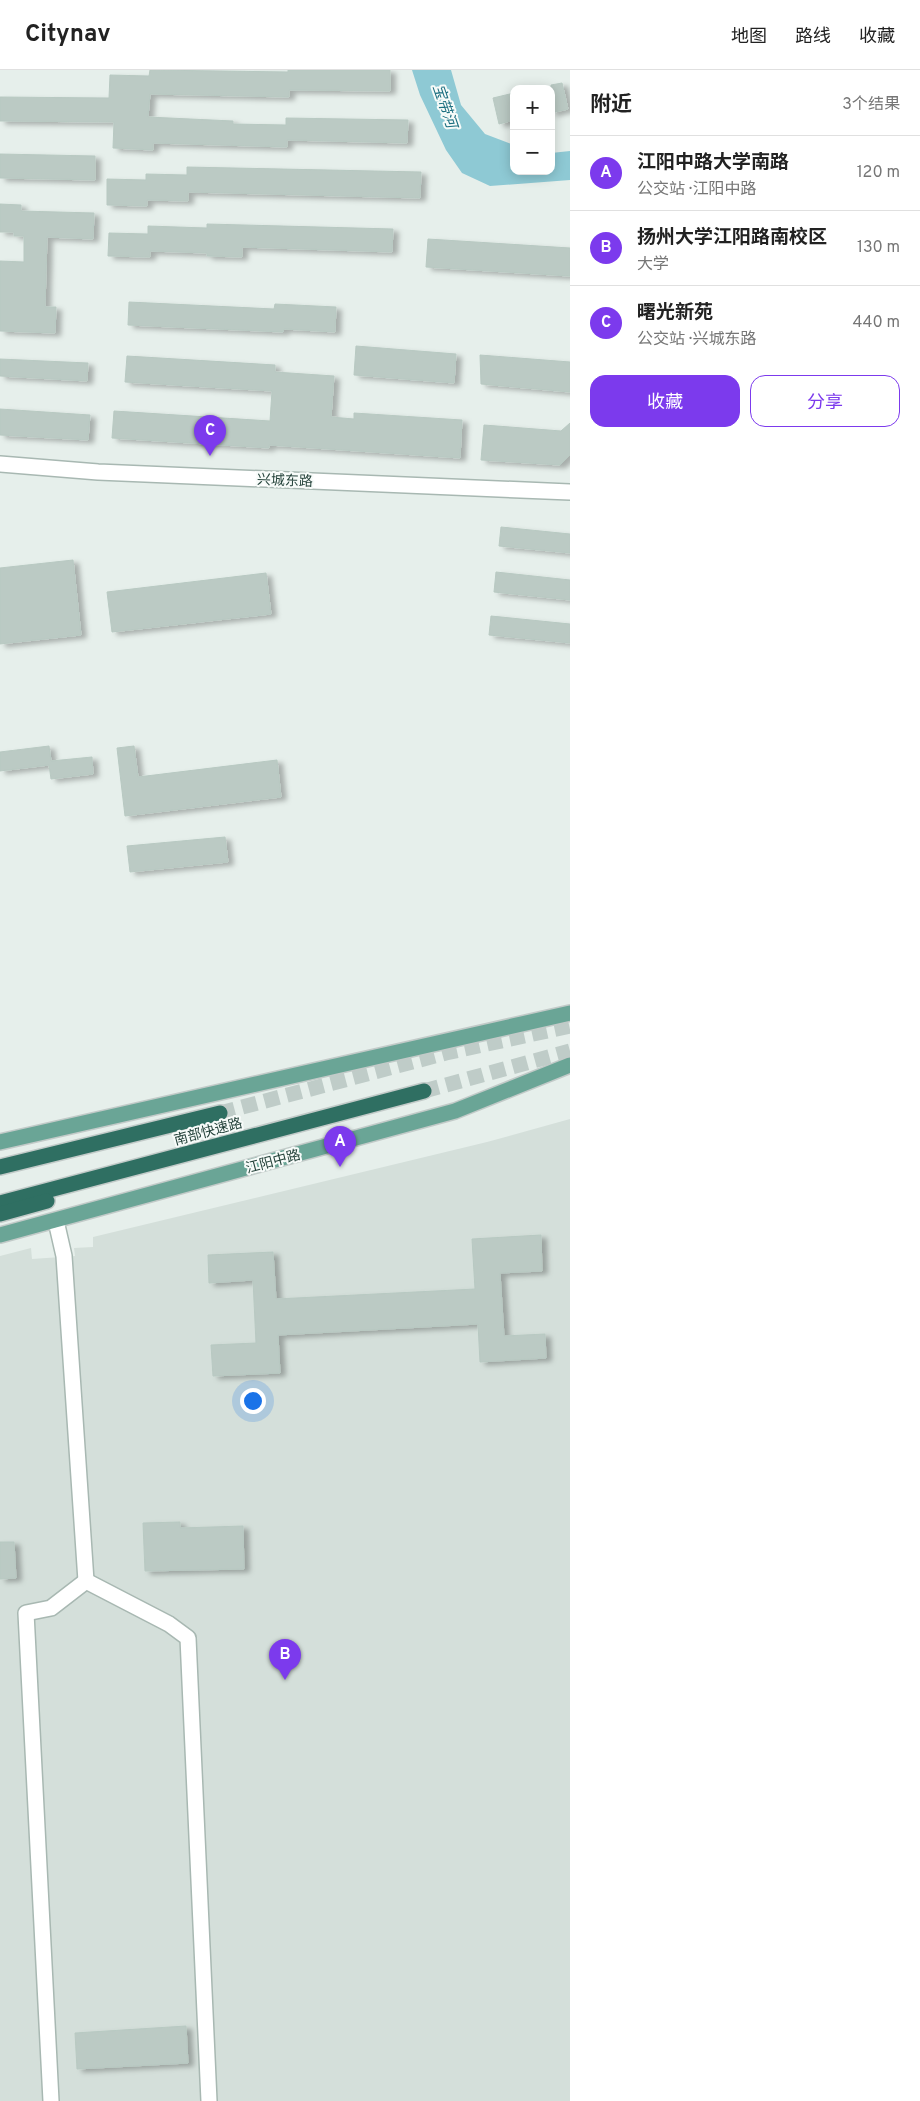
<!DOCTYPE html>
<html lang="zh">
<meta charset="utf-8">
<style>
body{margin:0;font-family:Overpass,"Noto Sans SC",sans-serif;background:#f6f6f6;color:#222}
.controls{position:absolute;right:15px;top:15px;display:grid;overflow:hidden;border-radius:10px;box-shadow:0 2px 12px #0003}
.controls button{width:45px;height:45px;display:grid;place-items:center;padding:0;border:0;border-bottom:1px solid #e0e0e0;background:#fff;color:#222;font:25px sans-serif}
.you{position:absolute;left:252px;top:1330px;width:18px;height:18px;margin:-12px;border:4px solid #fff;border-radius:50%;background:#1a73e8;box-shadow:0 0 0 8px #1a73e833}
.badge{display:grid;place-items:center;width:32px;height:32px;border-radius:50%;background:#7c3aed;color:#fff;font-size:16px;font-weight:700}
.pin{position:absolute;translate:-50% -41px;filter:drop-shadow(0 1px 2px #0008)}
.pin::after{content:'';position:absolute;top:26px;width:18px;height:15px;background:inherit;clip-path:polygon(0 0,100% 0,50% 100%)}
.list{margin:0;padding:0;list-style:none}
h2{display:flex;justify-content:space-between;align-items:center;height:65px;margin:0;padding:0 20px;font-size:21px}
h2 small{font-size:16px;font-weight:400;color:#767676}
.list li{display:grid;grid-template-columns:32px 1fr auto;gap:15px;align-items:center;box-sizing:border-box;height:75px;padding:0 20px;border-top:1px solid #e0e0e0}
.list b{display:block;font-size:19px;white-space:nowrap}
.list p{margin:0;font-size:16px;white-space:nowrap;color:#767676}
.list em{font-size:16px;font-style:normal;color:#767676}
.actions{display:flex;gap:10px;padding:15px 20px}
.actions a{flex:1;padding:11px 0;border:1px solid #7c3aed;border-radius:15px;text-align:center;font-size:18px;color:#7c3aed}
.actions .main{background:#7c3aed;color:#fff}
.map{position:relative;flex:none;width:570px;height:2031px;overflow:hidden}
header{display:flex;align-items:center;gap:30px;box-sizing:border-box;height:70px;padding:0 25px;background:#fff;border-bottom:1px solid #e0e0e0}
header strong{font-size:24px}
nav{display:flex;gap:28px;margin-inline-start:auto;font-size:18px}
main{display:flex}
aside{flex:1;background:#fff}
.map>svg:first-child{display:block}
</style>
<header>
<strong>Citynav</strong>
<nav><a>地图</a><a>路线</a><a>收藏</a></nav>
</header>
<main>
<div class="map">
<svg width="570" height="2031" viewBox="0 0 570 2031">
<defs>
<filter id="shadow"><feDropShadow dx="5.5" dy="3" stdDeviation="2.5" flood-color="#0004"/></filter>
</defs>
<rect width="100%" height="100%" fill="#e6efeb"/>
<path fill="#d4dfda" d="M570,1049V2031H0V1186L31,1178L32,1189L75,1186L74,1178L93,1177V1167L487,1072Z"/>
<path fill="#8ec9d4" d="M412,0H451L461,35L485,64L514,75V101H551V83L570,81V110L490,116L462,103L446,80L420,25Z"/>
<g fill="#bbcac4" stroke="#b8c9c2" filter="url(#shadow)">
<path d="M150,0L288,2V0H390V21L289,20V27L150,24L148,47L233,51V54L286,55V48L408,50L407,73L287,70V77L153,73V80L113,78L114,52L0,51V27L109,28L110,5L149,6Z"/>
<path d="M562,13L568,39L551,43V15Z"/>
<path d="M514,23V50L499,54L493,28Z"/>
<path d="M0,84L95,86V110L0,108Z"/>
<path d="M187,97L421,102L420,128L188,122V131L147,130V136L107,135V109L146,110V104L187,105Z"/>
<path d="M0,134L21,135V141L94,143L93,169L47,167L45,237H56L55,263L0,261V191L24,192V166H14V162H0Z"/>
<path d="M207,154L393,159L392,182L242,177V187L207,186V183L150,181V187L108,186L109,163L148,164V156L207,158Z"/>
<path d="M428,169L570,178V206L426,197Z"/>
<path d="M129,232L274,239L275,234L336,237L335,262L284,259L283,262L128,255Z"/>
<path d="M356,276L456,284L454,313L354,305Z"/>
<path d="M480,285L570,292V322L481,314Z"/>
<path d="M127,286L275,295V302L334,306L331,347L354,349V343L462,350L460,388L269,375V378L112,368L114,341L270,351L272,321L125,312Z"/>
<path d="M0,289L88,293L87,311L0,306Z"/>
<path d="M0,339L90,345L88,370L0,365Z"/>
<path d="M570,353V385L560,395L481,390L484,355L561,361Z"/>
<path d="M501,457L570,464V483L499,476Z"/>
<path d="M73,490L81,565L0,574V498Z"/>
<path d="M496,502L570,510V530L494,522Z"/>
<path d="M266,503L271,544L112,562L107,522Z"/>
<path d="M491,546L570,554V573L489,565Z"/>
<path d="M49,676L51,691L92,687L93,704L51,709L49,695L0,701V682Z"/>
<path d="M134,676L138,707L277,690L281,727L125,746L117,678Z"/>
<path d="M225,767L228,792L130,802L127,776Z"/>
<path d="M541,1165L542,1201L500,1203L504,1266L545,1264L546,1288L480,1292L478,1254L278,1265L280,1303L213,1306L211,1275L256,1273L253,1210L209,1213L208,1185L273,1182L276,1229L475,1219L472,1169Z"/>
<path d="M180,1452V1458L243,1456L244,1499L145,1501L143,1453Z"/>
<path d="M0,1472H14L16,1508L0,1509Z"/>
<path d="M186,1956L188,1993L77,1999L75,1963Z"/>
</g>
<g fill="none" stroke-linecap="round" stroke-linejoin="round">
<g stroke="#bfccc8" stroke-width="15" stroke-dasharray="15 8" stroke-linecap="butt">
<path d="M424,1021L570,981"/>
<path d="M220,1043L446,983L570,956"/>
</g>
<g stroke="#a8b8b2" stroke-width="18">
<g id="minor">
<path d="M0,394L98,402L570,422"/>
<path d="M56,1151L64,1186L86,1511"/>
<path d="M86,1511L169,1554L188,1568L209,2031"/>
<path d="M51,2031L26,1543L51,1538L86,1511"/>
</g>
</g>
<g stroke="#c2cac8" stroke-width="18">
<g id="major">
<path d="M0,1072L570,943"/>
<path d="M0,1165L455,1041L570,995"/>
</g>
</g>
<g stroke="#c2cac8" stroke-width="18">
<g id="highway">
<path d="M0,1097L220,1043"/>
<path d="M0,1133L424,1021"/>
<path d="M0,1144L47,1131"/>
</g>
</g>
<use href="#minor" stroke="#fff" stroke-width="15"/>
<use href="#major" stroke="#6aa596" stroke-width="15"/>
<use href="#highway" stroke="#2f6f62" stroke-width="15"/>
</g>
<g text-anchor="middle" stroke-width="4" stroke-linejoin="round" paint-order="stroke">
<g font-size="14" fill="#24423a" stroke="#f7fbf9">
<text transform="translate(285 410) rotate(2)" y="5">兴城东路</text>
<text transform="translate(208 1061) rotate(-15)" y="5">南部快速路</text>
<text transform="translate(273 1091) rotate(-15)" y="5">江阳中路</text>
</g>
<g font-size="15" font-style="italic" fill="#1c6f80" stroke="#f7fbf9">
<text transform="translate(445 36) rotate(71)" y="5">宝带河</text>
</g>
</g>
</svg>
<div class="controls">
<button>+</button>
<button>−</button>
</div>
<div class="you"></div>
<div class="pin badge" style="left:340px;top:1097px">A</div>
<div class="pin badge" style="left:285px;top:1610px">B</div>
<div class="pin badge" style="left:210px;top:386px">C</div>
</div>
<aside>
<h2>附近<small>3个结果</small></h2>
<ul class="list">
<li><span class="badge">A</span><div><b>江阳中路大学南路</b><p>公交站 · 江阳中路</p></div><em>120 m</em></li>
<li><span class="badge">B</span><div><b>扬州大学江阳路南校区</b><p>大学</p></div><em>130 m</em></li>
<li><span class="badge">C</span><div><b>曙光新苑</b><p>公交站 · 兴城东路</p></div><em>440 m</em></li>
</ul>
<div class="actions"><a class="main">收藏</a><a>分享</a></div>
</aside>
</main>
